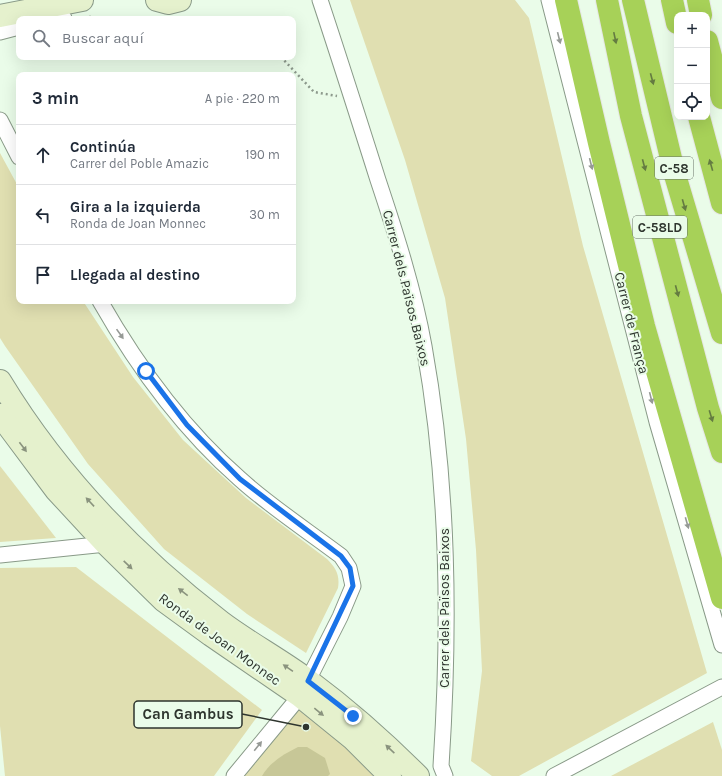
<!DOCTYPE html>
<html lang="es">
<meta charset="utf-8">
<style>
body{margin:0;font-family:Karla,sans-serif;background:#f2f2f3;color:#1f2937}
.controls{position:absolute;right:12px;top:12px;display:grid;overflow:hidden;border-radius:8px;box-shadow:0 4px 16px #0002}
.controls button{width:36px;height:36px;display:grid;place-items:center;padding:0;border:0;border-bottom:1px solid #e0e1e3;background:#fff;color:#1f2937;font:20px sans-serif}
.stop{position:absolute;width:12px;height:12px;margin:-9px;border:3px solid #1a73e8;border-radius:50%;background:#fff}
.stop.end{background:#1a73e8;border-color:#fff;box-shadow:0 1px 4px #0008}
.list{margin:0;padding:0;list-style:none}
h2{display:flex;justify-content:space-between;align-items:center;height:52px;margin:0;padding:0 16px;font-size:17px}
h2 small{font-size:13px;font-weight:400;color:#747a83}
.list li{display:grid;grid-template-columns:26px 1fr auto;gap:12px;align-items:center;box-sizing:border-box;height:60px;padding:0 16px;border-top:1px solid #e0e1e3}
.list b{display:block;font-size:15px;white-space:nowrap}
.list p{margin:0;font-size:13px;white-space:nowrap;color:#747a83}
.list em{font-size:13px;font-style:normal;color:#747a83}
.icon{flex:none;width:22px;height:22px;fill:none;stroke:currentColor;stroke-width:2;stroke-linecap:round;stroke-linejoin:round}
.map{position:relative;flex:none;width:722px;height:776px;overflow:hidden}
.search{position:absolute;background:#fff;box-shadow:0 4px 16px #0002;left:16px;top:16px;width:280px;height:44px;display:flex;align-items:center;gap:10px;box-sizing:border-box;padding:0 14px;border-radius:8px;color:#747a83;font-size:15px}
.panel{position:absolute;background:#fff;box-shadow:0 4px 16px #0002;left:16px;top:72px;width:280px;height:232px;border-radius:8px}
.map>svg:first-child{display:block}
</style>
<div class="map">
<svg width="722" height="776" viewBox="0 0 722 776">
<rect width="100%" height="100%" fill="#eafce9"/>
<g fill="#e0dfb1">
<path d="M350,0H515L529,18L583,246L707,673L519,776H492L471,761L482,671L476,550L466,439L445,298L405,160Z"/>
<path d="M0,153L19,188V301H83L133,377L183,440L246,498L327,559C336,568 340,575 338,588L306,653L247,614L164,549L88,464L5,346L0,338Z"/>
<path d="M0,466L56,538L0,542Z"/>
<path d="M76,567L262,710L214,776H5L0,726V568Z"/>
<path d="M300,696L390,776H234Z"/>
<path d="M713,722L722,750V776H611Z"/>
</g>
<path fill="#c7c797" d="M298,747H307L325,758L330,774L328,776H262C270,762 284,754 298,747Z"/>
<g fill="none" stroke-linecap="round" stroke-linejoin="round">
<g stroke="#899a88" stroke-width="17">
<g id="street">
<path d="M320,0C340,60 359,120 378,180C396,234 414,290 424,346C449,485 450,626 441,766L445,776"/>
<path d="M549,0L657,422L722,645"/>
<path d="M58,19L64,18"/>
<path d="M0,32L19,27"/>
<path d="M0,120L19,157"/>
<path d="M100,301C137,366 184,430 240,479C271,507 308,531 341,556L349,568L353,586L340,617L300,696L234,776"/>
<path d="M0,555L106,544"/>
<path d="M554,776L722,687"/>
</g>
</g>
<g stroke="#899a88" stroke-width="24">
<g id="secondary">
<path d="M157,0L168,3L180,0"/>
<path d="M0,16L82,0"/>
<path d="M0,381C57,475 134,555 221,622C249,643 281,660 309,681C348,710 384,742 418,776"/>
<path d="M0,415L56,490L106,544L163,600L211,635L300,696L353,739L390,776"/>
</g>
</g>
<g stroke="#e6e7e6" stroke-width="24">
<g id="highway">
<path d="M566,0L599,143L644,326L722,598"/>
<path d="M607,0L631,116L708,408L722,452"/>
<path d="M633,0L675,175L722,333"/>
<path d="M672,0L677,23"/>
<path d="M698,0L701,15"/>
<path d="M707,41L722,98"/>
<path d="M699,117L722,203"/>
</g>
</g>
<g stroke="#8d9a8d" stroke-width="2.5" stroke-dasharray="2 3" stroke-linecap="butt">
<path d="M89,17L139,19"/>
<path d="M281,57L314,92L337,96"/>
</g>
<use href="#street" stroke="#fff" stroke-width="15"/>
<use href="#secondary" stroke="#e5f1cd" stroke-width="22"/>
<use href="#highway" stroke="#a7d158" stroke-width="22"/>
</g>
<defs><path id="oneway-solid" d="M-6-.8H1V-3.2L6.5 0L1 3.2V.8H-6Z"/></defs>
<g fill="#969a96">
<use href="#oneway-solid" transform="translate(559 38) rotate(76)"/>
<use href="#oneway-solid" transform="translate(591 164) rotate(76)"/>
<use href="#oneway-solid" transform="translate(120 334) rotate(55)"/>
<use href="#oneway-solid" transform="translate(651 398) rotate(76)"/>
<use href="#oneway-solid" transform="translate(687 523) rotate(74)"/>
<use href="#oneway-solid" transform="translate(258 746) rotate(-51)"/>
</g>
<g fill="#647b41">
<use href="#oneway-solid" transform="translate(615 38) rotate(78)"/>
<use href="#oneway-solid" transform="translate(652 79) rotate(75)"/>
<use href="#oneway-solid" transform="translate(644 165) rotate(75)"/>
<use href="#oneway-solid" transform="translate(711 165) rotate(-106)"/>
<use href="#oneway-solid" transform="translate(684 205) rotate(74)"/>
<use href="#oneway-solid" transform="translate(677 291) rotate(75)"/>
<use href="#oneway-solid" transform="translate(711 416) rotate(73)"/>
</g>
<g fill="#8a937e">
<use href="#oneway-solid" transform="translate(23 447) rotate(53)"/>
<use href="#oneway-solid" transform="translate(90 502) rotate(-133)"/>
<use href="#oneway-solid" transform="translate(128 565) rotate(44)"/>
<use href="#oneway-solid" transform="translate(183 592) rotate(-142)"/>
<use href="#oneway-solid" transform="translate(288 668) rotate(-146)"/>
<use href="#oneway-solid" transform="translate(319 712) rotate(39)"/>
<use href="#oneway-solid" transform="translate(390 749) rotate(-137)"/>
</g>
<g fill="none" stroke-linecap="round" stroke-linejoin="round">
<path stroke="#1a73e8" stroke-width="5" d="M146,371L187,425L240,479L341,556L350,568L353,586L308,681L353,716"/>
</g>
<g text-anchor="middle" stroke-width="4" stroke-linejoin="round" paint-order="stroke">
<g fill="#eafce9" stroke="#667166" stroke-width="1">
<rect x="655" y="157" width="38" height="22" rx="3"/>
<rect x="633" y="216" width="54" height="22" rx="3"/>
</g>
<g font-size="13" font-weight="bold" fill="#2e352e">
<text x="674" y="173">C-58</text>
<text x="660" y="232">C-58LD</text>
</g>
<g font-size="14" fill="#2e352e" stroke="#eafce9">
<text transform="translate(407 288) rotate(76)" y="5">Carrer dels Països Baixos</text>
<text transform="translate(632 323) rotate(76)" y="5">Carrer de França</text>
<text transform="translate(444 608) rotate(-90)" y="5">Carrer dels Països Baixos</text>
<text transform="translate(220 639) rotate(36)" y="5">Ronda de Joan Monnec</text>
</g>
</g>
<path fill="none" stroke="#2e352e" stroke-width="1.5" d="M306 727L242 714"/>
<circle fill="#2e352e" stroke="#eafce9" stroke-width="1.5" cx="306" cy="727" r="4"/>
<rect fill="#eafce9" stroke="#2e352e" stroke-width="1.5" x="134" y="701" width="108" height="27" rx="4"/>
<g font-size="15" text-anchor="middle" font-weight="bold" fill="#2e352e">
<text x="188" y="719">Can Gambus</text>
</g>
</svg>
<div class="controls">
<button>+</button>
<button>−</button>
<button><svg class="icon" aria-label="locate" viewBox="0 0 24 24"><circle cx="12" cy="12" r="6"/><path d="M12 2v4M12 18v4M2 12h4M18 12h4"/></svg></button>
</div>
<div class="stop" style="left:146px;top:371px"></div>
<div class="stop end" style="left:353px;top:716px"></div>
<div class="search"><svg class="icon" aria-label="search" viewBox="0 0 24 24"><circle cx="10" cy="10" r="6"/><path d="M15 15l6 6"/></svg>Buscar aquí</div>
<section class="panel">
<h2>3 min<small>A pie · 220 m</small></h2>
<ul class="list">
<li><svg class="icon" aria-label="ahead" viewBox="0 0 24 24"><path d="M12 20V5M6 11l6-6 6 6"/></svg><div><b>Continúa</b><p>Carrer del Poble Amazic</p></div><em>190 m</em></li>
<li><svg class="icon" aria-label="left" viewBox="0 0 24 24"><path d="M17 20v-9H6M10 6l-5 5 5 5"/></svg><div><b>Gira a la izquierda</b><p>Ronda de Joan Monnec</p></div><em>30 m</em></li>
<li><svg class="icon" aria-label="arrive" viewBox="0 0 24 24"><path d="M6 21V4h12l-3 4 3 4H6"/></svg><div><b>Llegada al destino</b></div></li>
</ul>
</section>
</div>
